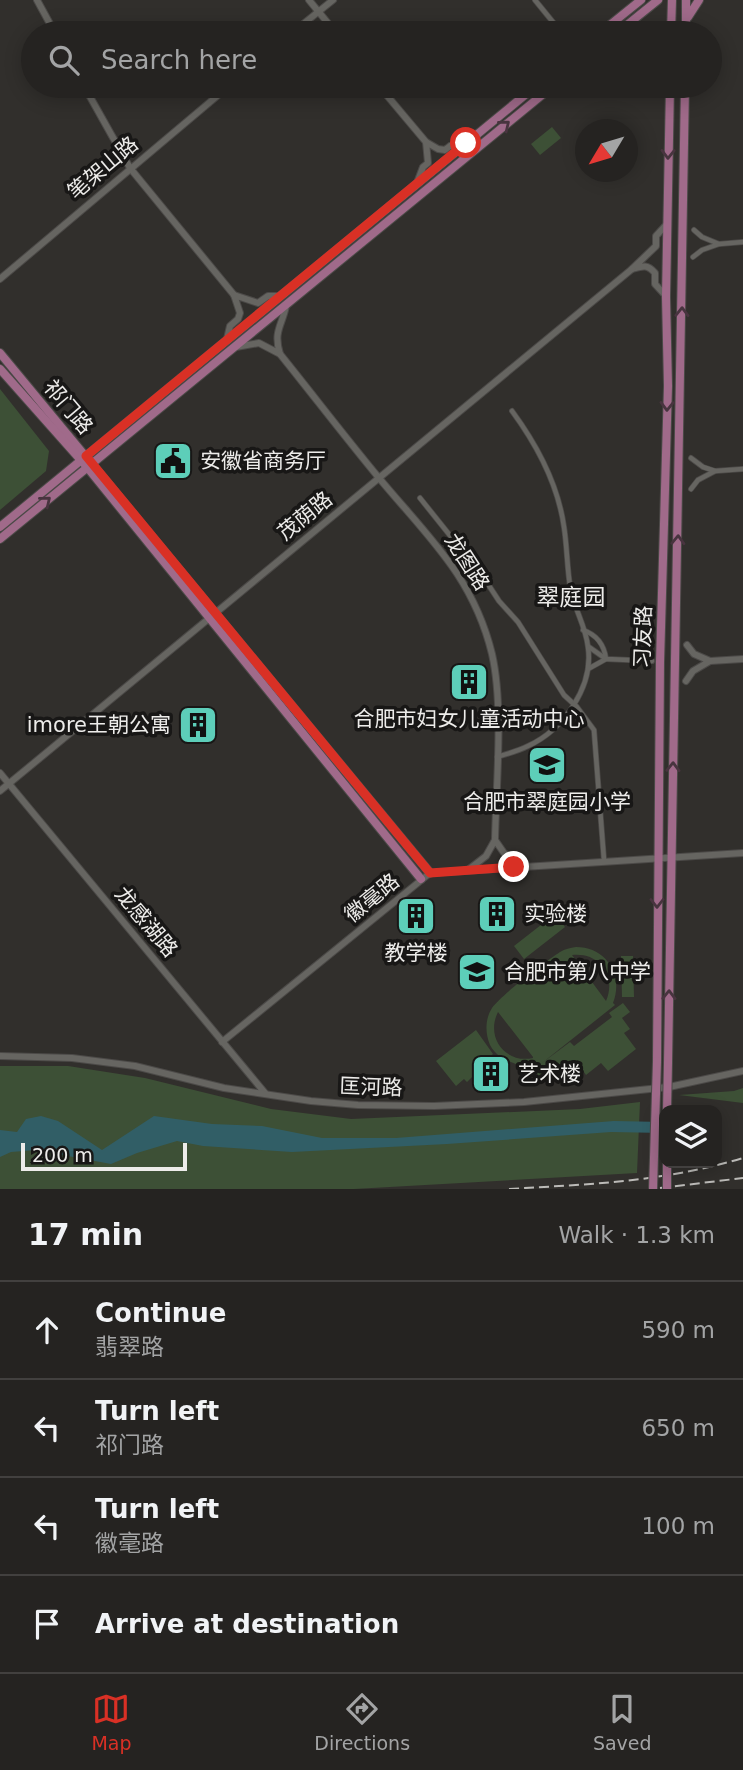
<!DOCTYPE html>
<meta charset="utf-8">
<style>
body{margin:0;font-family:"DejaVu Sans","Noto Sans SC",sans-serif;background:#2d2b2a;color:#f1f3f6}
.controls{position:absolute;right:21px;bottom:21px;display:grid;overflow:hidden;border-radius:14px;box-shadow:0 4px 18px #0003}
.controls button{width:63px;height:63px;display:grid;place-items:center;padding:0;border:0;border-bottom:2px solid #42403f;background:#252321;color:#f1f3f6;font:35px sans-serif}
.compass{position:absolute;left:575px;top:119px;width:63px;height:63px;border-radius:50%;background:#252321;box-shadow:0 4px 18px #0003;rotate:232deg}
.scale{position:absolute;left:21px;bottom:18px;width:166px;box-sizing:border-box;padding-left:7px;border:4px solid #edecea;border-top:0;font-size:19px;line-height:24px;white-space:nowrap;color:#edecea;-webkit-text-stroke:5px #181716;paint-order:stroke}
.stop{position:absolute;width:21px;height:21px;margin:-16px;border:5px solid #d93025;border-radius:50%;background:#fff}
.stop.end{background:#d93025;border-color:#fff;box-shadow:0 2px 7px #0008}
.list{margin:0;padding:0;list-style:none}
h2{display:flex;justify-content:space-between;align-items:center;height:91px;margin:0;padding:0 28px;font-size:30px}
h2 small{font-size:23px;font-weight:400;color:#a3a4a5}
.list li{display:grid;grid-template-columns:46px 1fr auto;gap:21px;align-items:center;box-sizing:border-box;height:98px;padding:0 28px;border-top:2px solid #42403f}
.list b{display:block;font-size:26px;white-space:nowrap}
.list p{margin:0;font-size:23px;white-space:nowrap;color:#a3a4a5}
.list em{font-size:23px;font-style:normal;color:#a3a4a5}
.icon{flex:none;width:38px;height:38px;fill:none;stroke:currentColor;stroke-width:2;stroke-linecap:round;stroke-linejoin:round}
.map{position:relative;flex:none;width:743px;height:1189px;overflow:hidden}
.search{position:absolute;background:#252321;box-shadow:0 4px 18px #0003;left:21px;right:21px;top:21px;height:77px;display:flex;align-items:center;gap:18px;box-sizing:border-box;padding:0 24px;border-radius:38px;color:#a3a4a5;font-size:26px}
.sheet{height:483px;background:#252321}
nav{display:flex;justify-content:space-around;align-items:center;box-sizing:border-box;height:98px;border-top:2px solid #42403f;background:#252321;font-size:19px;color:#a3a4a5}
nav a{display:grid;justify-items:center;gap:4px}
nav .on{color:#d93025}
.map>svg:first-child{display:block}
</style>
<div class="map">
<svg width="743" height="1189" viewBox="0 0 743 1189">
<rect width="100%" height="100%" fill="#312f2c"/>
<g fill="#3d5036" fill-rule="evenodd">
<path d="M552,127L561,138L540,155L531,144Z"/>
<path d="M0,389L49,451L46,471L0,510Z"/>
<path d="M555,914L565,927L524,959L514,946Z"/>
<path d="M576,947C606,947 624,975 613,1003L615,1005L542,1063L570,1042L574,1046L612,1017L609,1013L623,1003L630,1012L622,1018L630,1029L624,1033L636,1049L608,1071L601,1063L586,1075L581,1068L572,1075L568,1072L556,1081L551,1075L543,1082L534,1069L528,1073C518,1060 500,1064 490,1045C485,1033 485,1019 492,1008C501,995 545,962 560,952C565,949 570,948 576,947ZM572,955C599,952 617,975 606,1001ZM498,1012L533,1057V1058C506,1064 485,1038 498,1012Z"/>
<path d="M621,956H633L634,997H622Z"/>
<path d="M476,1030L493,1054L486,1059L493,1068L486,1069L481,1063L474,1068L477,1072L467,1082L464,1079L456,1086L436,1061Z"/>
<path d="M0,1066H68L145,1078L271,1109L351,1119L580,1109L640,1102L637,1173L354,1189H0Z"/>
<path d="M743,1088V1103L679,1095L734,1091Z"/>
</g>
<path fill="#315e66" d="M41,1116L58,1121L102,1150L154,1116L212,1124L262,1126L322,1138H396L614,1121L664,1122V1133L611,1132L447,1144L292,1152L203,1146L177,1141L137,1153L111,1164L36,1150L11,1152L0,1157V1130L17,1132L26,1119Z"/>
<g fill="none" stroke-linecap="round" stroke-linejoin="round">
<g stroke="#4c4a48" stroke-width="6">
<g id="minor">
<path d="M535,0L561,32"/>
<path d="M584,33L590,28L600,32"/>
<path d="M719,244L743,242"/>
<path d="M693,257L702,250L719,244L702,237L694,230"/>
<path d="M715,471L743,469"/>
<path d="M691,489L698,480L715,471L703,467L691,458"/>
<path d="M420,498L484,578L499,601L518,622L564,695L577,707L594,730L604,860"/>
<path d="M583,630C597,635 604,644 606,659L588,669"/>
<path d="M589,647L606,659L652,661"/>
<path d="M497,757C507,754 518,751 528,746C563,730 594,687 588,647C586,626 573,607 570,586C567,566 567,546 564,527C558,484 537,445 512,411"/>
</g>
</g>
<g stroke="#4c4a48" stroke-width="8">
<g id="tertiary">
<path d="M37,0L55,33"/>
<path d="M309,0L336,33"/>
<path d="M292,33L333,0"/>
<path d="M84,86L130,168L234,295"/>
<path d="M379,86L426,142"/>
<path d="M417,183L423,167L428,163L426,142L438,149L445,150L450,146L466,143"/>
<path d="M0,279L229,86"/>
<path d="M666,296L655,284V273C647,264 643,266 632,269L656,246V236L667,224"/>
<path d="M227,339L230,326L238,319L240,313L234,295L258,303L268,296H279"/>
<path d="M236,347L259,343L280,354C273,331 282,326 286,306"/>
<path d="M280,354C313,395 345,437 379,478C428,537 473,576 492,654C504,707 496,785 495,840"/>
<path d="M710,661L743,659"/>
<path d="M686,681L693,671L710,661L694,654L687,645"/>
<path d="M0,773L265,1093"/>
<path d="M0,791L632,269"/>
<path d="M468,870L486,856L495,840L504,853L523,865"/>
<path d="M222,1042L430,873L743,853"/>
<path d="M0,1056L72,1058L135,1066L224,1088L311,1101L358,1105L434,1106L524,1102L669,1087L743,1071"/>
</g>
</g>
<g stroke="#4c4a48" stroke-width="10">
<g id="primary">
<path d="M688,17L699,0"/>
<path d="M600,33L641,0"/>
<path d="M617,33L658,0"/>
<path d="M625,33L634,31L651,33"/>
<path d="M671,33L672,0"/>
<path d="M686,33V0"/>
<path d="M0,353L430,873"/>
<path d="M0,369L87,467L421,879"/>
<path d="M0,527L536,86"/>
<path d="M0,539L553,86"/>
<path d="M657,1061L660,662L668,386L666,297L670,86"/>
<path d="M668,1063L685,86"/>
</g>
</g>
<use href="#minor" stroke="#666561" stroke-width="4.5"/>
<use href="#tertiary" stroke="#666561" stroke-width="6"/>
<use href="#primary" stroke="#a06a8a" stroke-width="8"/>
<g stroke="#bcbbb8" stroke-width="2" stroke-dasharray="10 5" stroke-linecap="butt">
<path d="M660,1188L743,1178"/>
<path d="M509,1189C591,1184 663,1182 743,1158"/>
</g>
<g stroke="#4c4a48" stroke-width="10" stroke-linecap="butt">
<g id="primary-bridge">
<path d="M667,1110L668,1063"/>
<path d="M653,1189L657,1061"/>
<path d="M667,1189V1163"/>
</g>
</g>
<use href="#primary-bridge" stroke="#a06a8a" stroke-width="8"/>
</g>
<defs><path id="oneway-chevron" d="M-2-3.5L2.5 0L-2 3.5" fill="none" stroke-width="1.6" stroke-linecap="round" stroke-linejoin="round" transform="scale(1.75)"/></defs>
<g stroke="#48343f">
<use href="#oneway-chevron" transform="translate(505 125) rotate(-39)"/>
<use href="#oneway-chevron" transform="translate(668 154) rotate(91)"/>
<use href="#oneway-chevron" transform="translate(682 312) rotate(-89)"/>
<use href="#oneway-chevron" transform="translate(667 406) rotate(91)"/>
<use href="#oneway-chevron" transform="translate(46 501) rotate(-39)"/>
<use href="#oneway-chevron" transform="translate(678 540) rotate(-88)"/>
<use href="#oneway-chevron" transform="translate(673 767) rotate(-89)"/>
<use href="#oneway-chevron" transform="translate(657 903) rotate(90)"/>
<use href="#oneway-chevron" transform="translate(669 995) rotate(-89)"/>
</g>
<g fill="none" stroke-linecap="round" stroke-linejoin="round">
<path stroke="#d93025" stroke-width="9" d="M466,143L86,456L430,873L514,867"/>
</g>
<defs>
<g id="civic-square" transform="scale(2.0125)"><rect x="-9" y="-9" width="18" height="18" rx="4" fill="#5dceb9" stroke="#181716"/><path d="M-.6-6.5H3V-4.5H.6V-3L4-1V1h2V6H-6V1h2V-1L-.6-3ZM-1.2 2.5V6h2.4V2.5Z" fill="#111"/></g>
<g id="building-square" transform="scale(2.0125)"><rect x="-9" y="-9" width="18" height="18" rx="4" fill="#5dceb9" stroke="#181716"/><path d="M-4-6H4V6H1V3H-1V6H-4ZM-2.5-4.3h1.7v1.8h-1.7ZM.8-4.3h1.7v1.8H.8ZM-2.5-1h1.7V.8h-1.7ZM.8-1h1.7V.8H.8Z" fill="#111"/></g>
<g id="school-square" transform="scale(2.0125)"><rect x="-9" y="-9" width="18" height="18" rx="4" fill="#5dceb9" stroke="#181716"/><path d="M0-5L7-2L0 1L-7-2ZM-4 1L0 2.5L4 1V4Q0 6-4 4Z" fill="#111"/></g>
</defs>
<g fill-rule="evenodd">
<use href="#civic-square" x="173" y="461"/>
<use href="#building-square" x="469" y="682"/>
<use href="#building-square" x="198" y="725"/>
<use href="#school-square" x="547" y="765"/>
<use href="#building-square" x="497" y="914"/>
<use href="#building-square" x="416" y="916"/>
<use href="#school-square" x="477" y="972"/>
<use href="#building-square" x="491" y="1074"/>
</g>
<g text-anchor="middle" stroke-width="7" stroke-linejoin="round" paint-order="stroke">
<g font-size="21" fill="#edecea" stroke="#181716">
<text transform="translate(103 168) rotate(-40)" y="7">笔架山路</text>
<text transform="translate(68 407) rotate(50)" y="7">祁门路</text>
<text transform="translate(305 516) rotate(-39)" y="7">茂荫路</text>
<text transform="translate(467 562) rotate(57)" y="7">龙图路</text>
<text transform="translate(643 637) rotate(-88)" y="7">习友路</text>
<text transform="translate(372 898) rotate(-39)" y="7">徽毫路</text>
<text transform="translate(146 922) rotate(50)" y="7">龙感湖路</text>
<text transform="translate(371 1087) rotate(2)" y="7">匡河路</text>
</g>
<g font-size="21" fill="#edecea" stroke="#181716" text-anchor="start">
<text x="200" y="468">安徽省商务厅</text>
<text x="469" y="726" text-anchor="middle">合肥市妇女儿童活动中心</text>
<text x="171" y="732" text-anchor="end">imore王朝公寓</text>
<text x="547" y="809" text-anchor="middle">合肥市翠庭园小学</text>
<text x="524" y="921">实验楼</text>
<text x="416" y="960" text-anchor="middle">教学楼</text>
<text x="504" y="979">合肥市第八中学</text>
<text x="518" y="1081">艺术楼</text>
</g>
<g font-size="23" fill="#edecea" stroke="#181716">
<text x="571" y="605">翠庭园</text>
</g>
</g>
</svg>
<div class="controls">
<button><svg class="icon" aria-label="layers" viewBox="0 0 24 24"><path d="M12 4l9 5-9 5-9-5zM3 14l9 5 9-5"/></svg></button>
</div>
<svg class="compass" viewBox="-18 -18 36 36"><path d="M0-13l5 13h-10z" fill="#e53935"/><path d="M0 13l5-13h-10z" fill="#a3a4a5"/></svg>
<div class="scale">200 m</div>
<div class="stop" style="left:466px;top:143px"></div>
<div class="stop end" style="left:514px;top:867px"></div>
<div class="search"><svg class="icon" aria-label="search" viewBox="0 0 24 24"><circle cx="10" cy="10" r="6"/><path d="M15 15l6 6"/></svg>Search here</div>
</div>
<section class="sheet">
<h2>17 min<small>Walk · 1.3 km</small></h2>
<ul class="list">
<li><svg class="icon" aria-label="ahead" viewBox="0 0 24 24"><path d="M12 20V5M6 11l6-6 6 6"/></svg><div><b>Continue</b><p>翡翠路</p></div><em>590 m</em></li>
<li><svg class="icon" aria-label="left" viewBox="0 0 24 24"><path d="M17 20v-9H6M10 6l-5 5 5 5"/></svg><div><b>Turn left</b><p>祁门路</p></div><em>650 m</em></li>
<li><svg class="icon" aria-label="left" viewBox="0 0 24 24"><path d="M17 20v-9H6M10 6l-5 5 5 5"/></svg><div><b>Turn left</b><p>徽毫路</p></div><em>100 m</em></li>
<li><svg class="icon" aria-label="arrive" viewBox="0 0 24 24"><path d="M6 21V4h12l-3 4 3 4H6"/></svg><div><b>Arrive at destination</b></div></li>
</ul>
</section>
<nav>
<a class="on"><svg class="icon" aria-label="map" viewBox="0 0 24 24"><path d="M3 6l6-2 6 2 6-2v14l-6 2-6-2-6 2zM9 4v14M15 6v14"/></svg>Map</a>
<a><svg class="icon" aria-label="directions" viewBox="0 0 24 24"><path d="M12 3l9 9-9 9-9-9zM9 14v-3h6M13 9l2 2-2 2"/></svg>Directions</a>
<a><svg class="icon" aria-label="saved" viewBox="0 0 24 24"><path d="M7 4h10v16l-5-4-5 4z"/></svg>Saved</a>
</nav>
